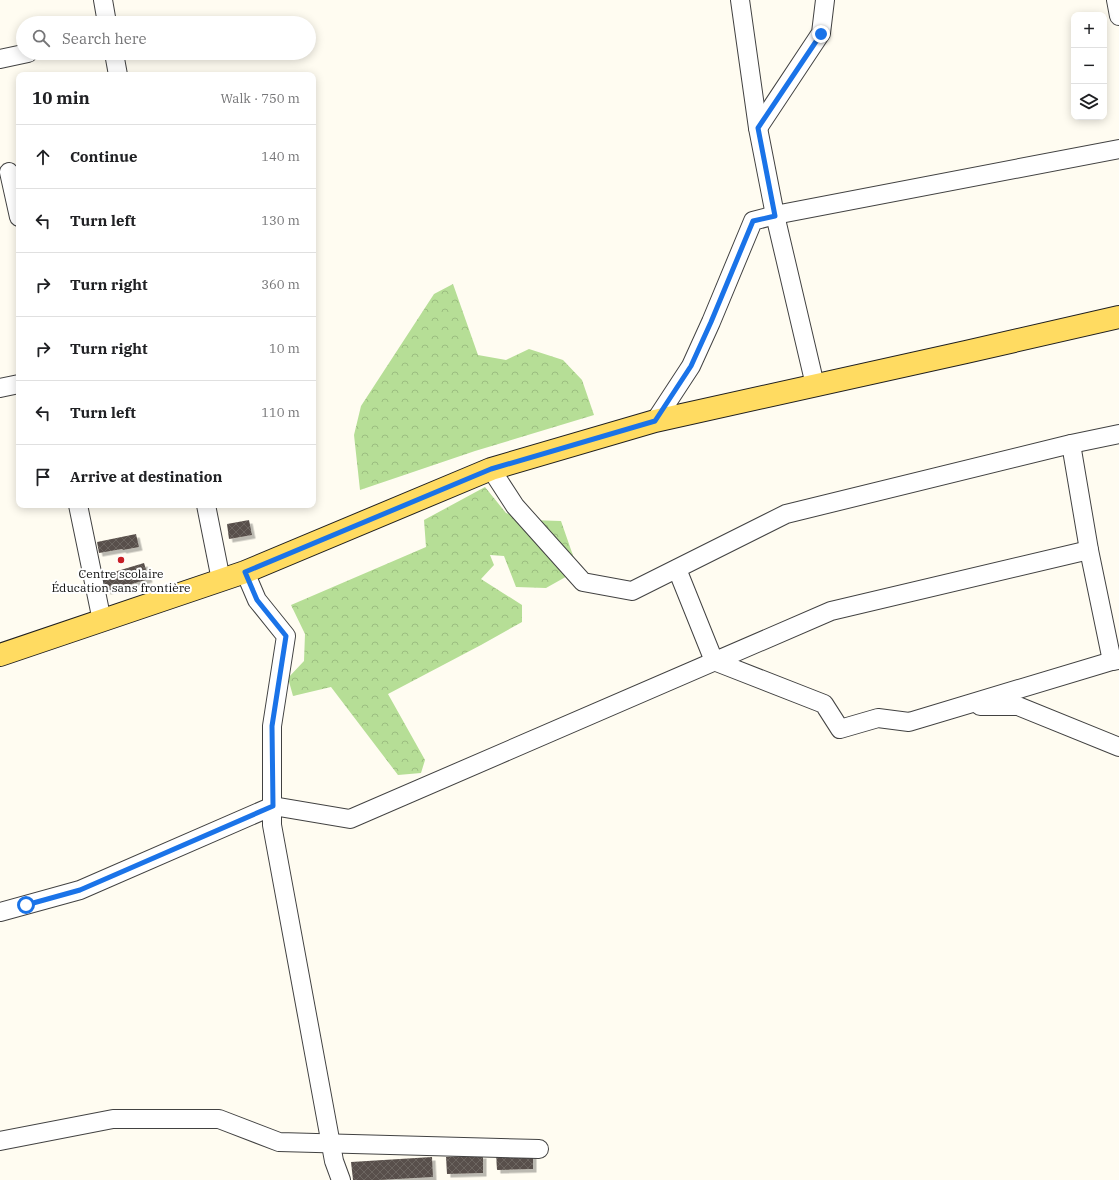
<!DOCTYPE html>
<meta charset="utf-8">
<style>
body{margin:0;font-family:"IBM Plex Serif",serif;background:#f6f6f6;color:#202124}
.controls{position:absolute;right:12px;top:12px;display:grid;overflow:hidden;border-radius:8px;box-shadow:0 2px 10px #0003}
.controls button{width:36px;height:36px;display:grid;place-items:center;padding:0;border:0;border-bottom:1px solid #e0e0e0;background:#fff;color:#202124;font:20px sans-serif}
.stop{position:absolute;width:12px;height:12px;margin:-9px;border:3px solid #1a73e8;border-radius:50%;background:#fff}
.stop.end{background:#1a73e8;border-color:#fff;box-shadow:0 1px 4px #0008}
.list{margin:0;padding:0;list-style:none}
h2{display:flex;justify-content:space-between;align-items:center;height:52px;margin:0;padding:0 16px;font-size:17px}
h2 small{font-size:13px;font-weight:400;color:#757577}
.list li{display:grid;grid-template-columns:26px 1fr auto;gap:12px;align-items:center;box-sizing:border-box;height:64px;padding:0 16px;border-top:1px solid #e0e0e0}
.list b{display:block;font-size:15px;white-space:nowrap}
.list em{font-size:13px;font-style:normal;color:#757577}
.icon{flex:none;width:22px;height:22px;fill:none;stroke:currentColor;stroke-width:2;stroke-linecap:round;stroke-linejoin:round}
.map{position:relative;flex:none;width:1119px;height:1180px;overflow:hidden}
.search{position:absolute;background:#fff;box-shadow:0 2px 10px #0003;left:16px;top:16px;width:300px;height:44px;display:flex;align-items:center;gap:10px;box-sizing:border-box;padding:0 14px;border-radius:22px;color:#757577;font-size:15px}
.panel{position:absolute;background:#fff;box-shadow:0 2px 10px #0003;left:16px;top:72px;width:300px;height:436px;border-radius:8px}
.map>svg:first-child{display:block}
</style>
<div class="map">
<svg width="1119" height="1180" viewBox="0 0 1119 1180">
<defs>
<pattern id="forest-crowns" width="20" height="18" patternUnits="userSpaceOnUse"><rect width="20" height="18" fill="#b6de96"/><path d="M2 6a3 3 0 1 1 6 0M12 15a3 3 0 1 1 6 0" fill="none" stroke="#9bbd80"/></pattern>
<pattern id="building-cross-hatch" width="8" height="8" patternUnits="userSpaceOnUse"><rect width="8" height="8" fill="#59504b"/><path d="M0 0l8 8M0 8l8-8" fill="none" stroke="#6c6561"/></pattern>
<filter id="shadow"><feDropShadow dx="3.5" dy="3.5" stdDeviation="0" flood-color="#0004"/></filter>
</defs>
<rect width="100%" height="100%" fill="#fffcf1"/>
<g fill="url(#forest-crowns)">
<path d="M453,284L478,355L506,360L529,349L563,360L582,380L594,415L475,451L360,490L354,435L361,406L434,294Z"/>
<path d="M485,487L506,513L530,520L561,521L578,570L546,588L516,587L504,556L490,555L494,565L481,579L522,605V622L481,645L388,694L425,760L421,773L398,775L331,687L293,696L288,678L304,661L305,634L291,605L426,547L424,520Z"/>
</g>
<g fill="url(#building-cross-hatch)" filter="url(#shadow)">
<path d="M249,520L252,535L229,539L227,524Z"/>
<path d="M136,534L139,547L123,550L122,549L99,553L97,542Z"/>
<path d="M144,563L149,579L107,591L103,579L114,575V572Z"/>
<path d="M533,1152V1169L497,1170L496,1153Z"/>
<path d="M483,1155V1173L447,1174L446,1157Z"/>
<path d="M432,1157L433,1177L379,1180H353L351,1162Z"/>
</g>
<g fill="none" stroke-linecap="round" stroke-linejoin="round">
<g stroke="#424242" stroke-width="20">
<g id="minor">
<path d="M103,0L107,23"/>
<path d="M740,0L758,128L775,215L815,385"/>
<path d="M1116,0L1119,16"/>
<path d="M114,53L118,75"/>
<path d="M0,59L28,53"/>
<path d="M758,128L821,33L825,0"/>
<path d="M9,172L19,217"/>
<path d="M0,388L19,384"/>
<path d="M655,421L691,366L711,322L753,221L775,215L1119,149"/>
<path d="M1071,444L1089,550L1112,661"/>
<path d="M491,469L515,506L583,582L632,591L786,514L1071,444L1119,434"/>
<path d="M78,505L102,621"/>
<path d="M206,505L221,580"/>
<path d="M677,569L714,661L824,704L840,729L878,718L909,722L1112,661L1119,660"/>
<path d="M245,572L257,600L286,636L272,726V825L334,1161L341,1180"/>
<path d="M980,706H1018L1119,747"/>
<path d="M0,912L80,890L273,806L350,819L831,611L1089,550"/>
<path d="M0,1141L113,1119H219L279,1142L539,1149"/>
</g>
</g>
<g stroke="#202020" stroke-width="24">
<path id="major" d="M0,655L245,572L491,469L655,421L966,352L1119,317"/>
</g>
<use href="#minor" stroke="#fff" stroke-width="18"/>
<use href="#major" stroke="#ffdb61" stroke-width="22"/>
</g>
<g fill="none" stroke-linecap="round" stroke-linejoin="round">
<path stroke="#1a73e8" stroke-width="5" d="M26,905L80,890L273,806L272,726L286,636L257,600L245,572L491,469L655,421L691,366L711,322L753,221L775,216L758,128L821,34"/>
</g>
<circle fill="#c81e24" stroke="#fff" stroke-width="1.5" cx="121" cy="560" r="4"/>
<g text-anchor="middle" stroke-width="4" stroke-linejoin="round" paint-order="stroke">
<g font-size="12" fill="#0f0f0f" stroke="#fff">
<text x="121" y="578">Centre scolaire<tspan x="121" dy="14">Éducation sans frontière</tspan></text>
</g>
</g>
</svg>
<div class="controls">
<button>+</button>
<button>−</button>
<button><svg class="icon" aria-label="layers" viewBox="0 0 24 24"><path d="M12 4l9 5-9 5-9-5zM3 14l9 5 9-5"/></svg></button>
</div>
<div class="stop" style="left:26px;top:905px"></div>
<div class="stop end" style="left:821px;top:34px"></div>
<div class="search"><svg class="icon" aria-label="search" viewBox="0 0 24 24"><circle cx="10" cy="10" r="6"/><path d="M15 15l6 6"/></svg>Search here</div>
<section class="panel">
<h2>10 min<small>Walk · 750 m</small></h2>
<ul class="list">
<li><svg class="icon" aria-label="ahead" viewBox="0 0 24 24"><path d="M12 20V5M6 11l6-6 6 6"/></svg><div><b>Continue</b></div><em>140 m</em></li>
<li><svg class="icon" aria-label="left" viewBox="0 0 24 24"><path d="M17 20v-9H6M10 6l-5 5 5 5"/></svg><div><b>Turn left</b></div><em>130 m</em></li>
<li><svg class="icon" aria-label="right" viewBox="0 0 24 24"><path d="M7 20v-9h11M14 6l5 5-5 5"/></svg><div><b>Turn right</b></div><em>360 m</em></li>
<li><svg class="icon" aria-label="right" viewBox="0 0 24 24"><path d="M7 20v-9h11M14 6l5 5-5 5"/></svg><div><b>Turn right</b></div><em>10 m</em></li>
<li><svg class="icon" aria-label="left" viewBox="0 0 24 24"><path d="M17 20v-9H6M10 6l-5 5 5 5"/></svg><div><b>Turn left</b></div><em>110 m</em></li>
<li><svg class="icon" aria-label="arrive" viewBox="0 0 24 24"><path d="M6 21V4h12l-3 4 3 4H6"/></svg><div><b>Arrive at destination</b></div></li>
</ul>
</section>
</div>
